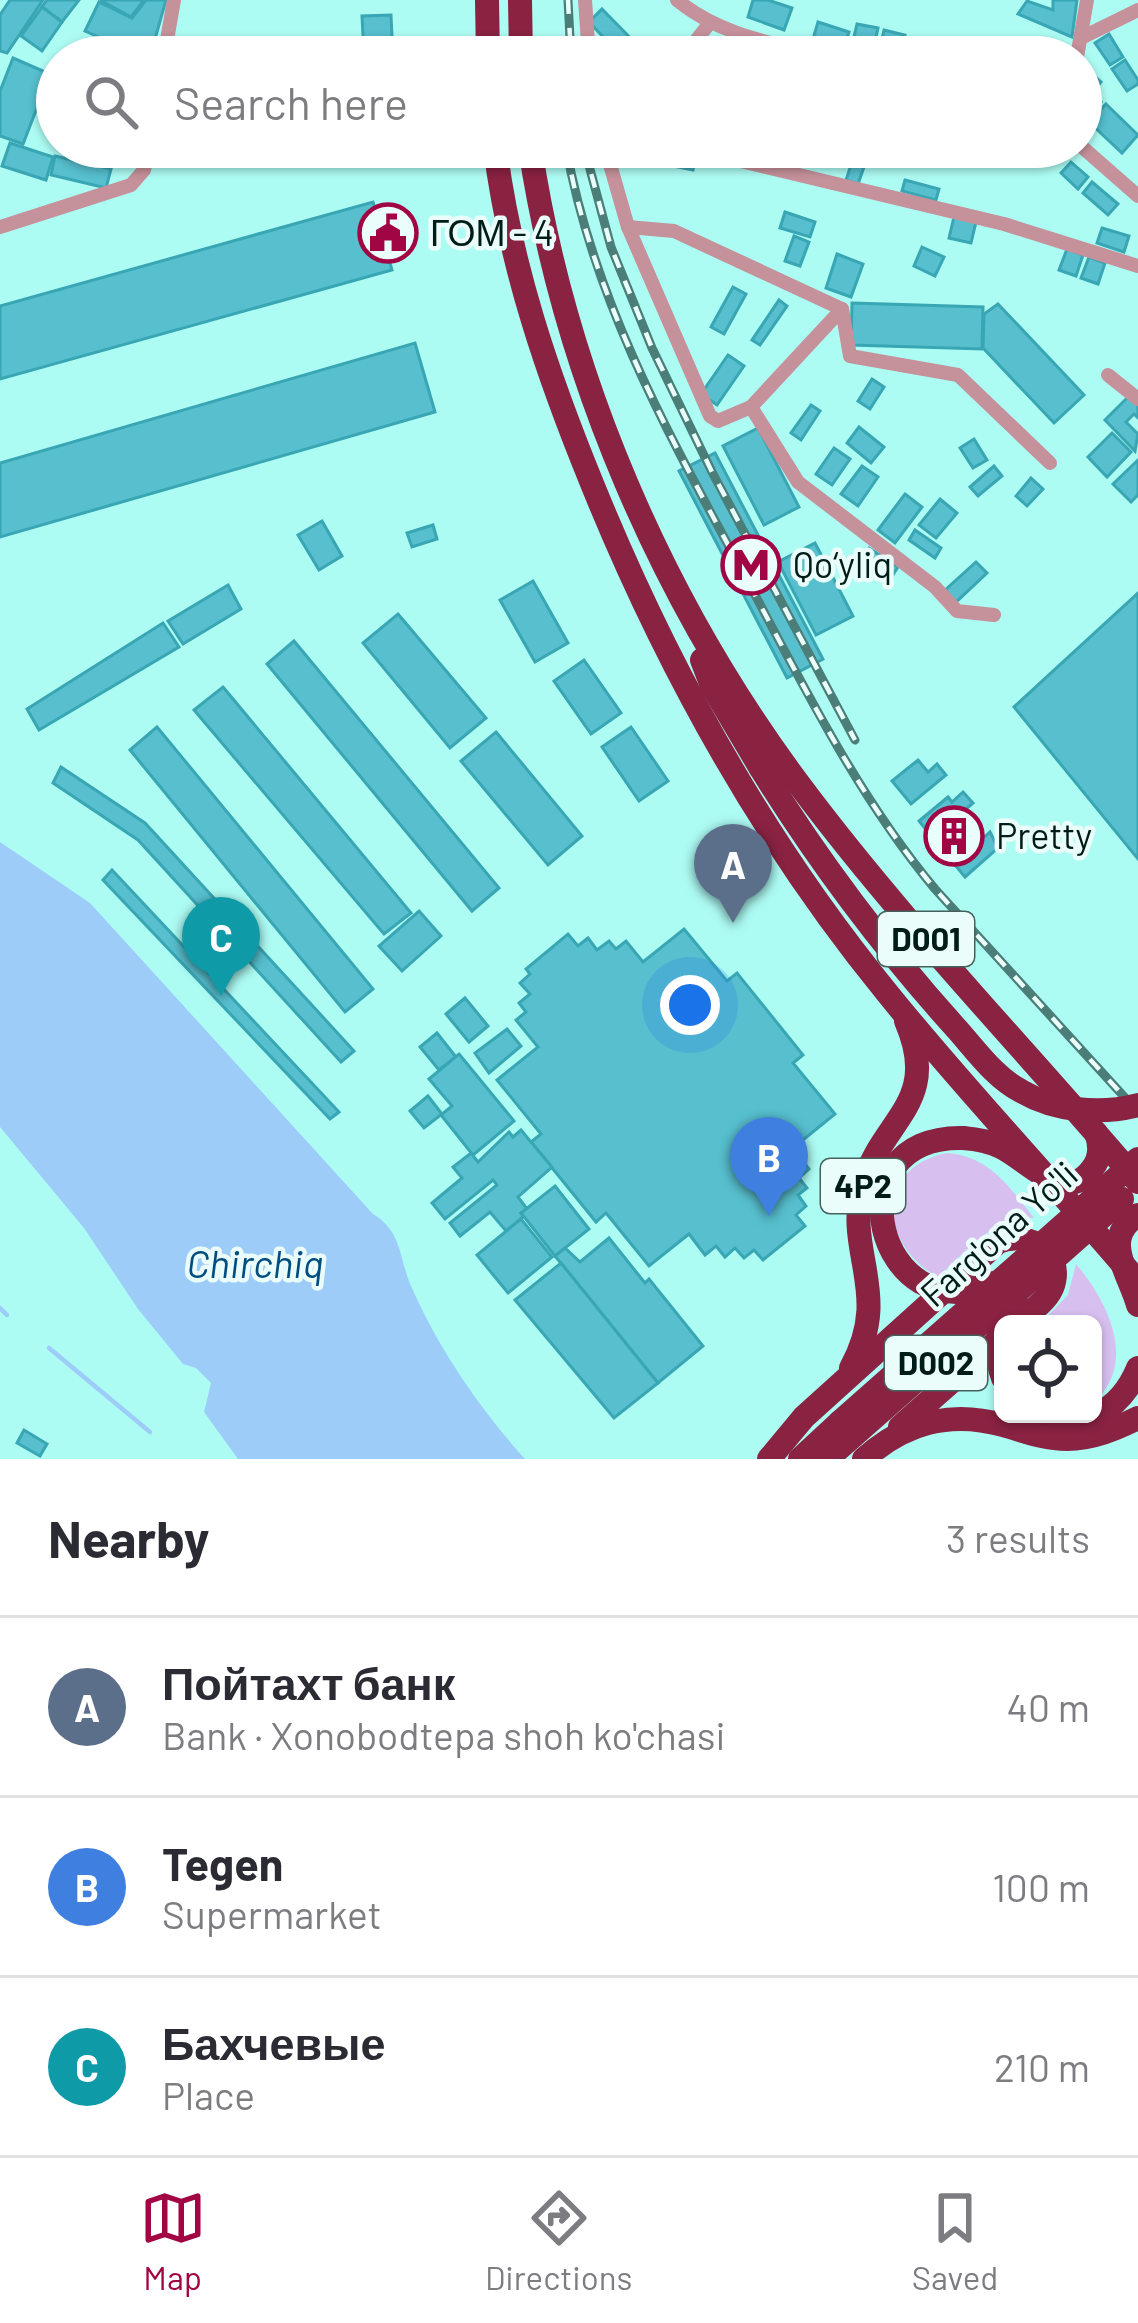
<!DOCTYPE html>
<meta charset="utf-8">
<style>
body{margin:0;font-family:Barlow,sans-serif;background:#f7f7f7;color:#2b2b33}
.controls{position:absolute;right:36px;bottom:36px;display:grid;overflow:hidden;border-radius:18px;box-shadow:0 3px 9px #0004}
.controls button{width:108px;height:108px;display:grid;place-items:center;padding:0;border:0;border-bottom:3px solid #e1e1e2;background:#fff;color:#2b2b33;font:60px sans-serif}
.you{position:absolute;left:690px;top:1005px;width:42px;height:42px;margin:-30px;border:9px solid #fff;border-radius:50%;background:#1a73e8;box-shadow:0 0 0 18px #1a73e833}
.badge{display:grid;place-items:center;width:78px;height:78px;border-radius:50%;background:#a10544;color:#fff;font-size:39px;font-weight:700}
.pin{position:absolute;translate:-50% -99px;filter:drop-shadow(0 3px 6px #0008)}
.pin::after{content:'';position:absolute;top:63px;width:42px;height:36px;background:inherit;clip-path:polygon(0 0,100% 0,50% 100%)}
.list{margin:0;padding:0;list-style:none}
h2{display:flex;justify-content:space-between;align-items:center;height:156px;margin:0;padding:0 48px;font-size:51px}
h2 small{font-size:39px;font-weight:400;color:#7c7c81}
.list li{display:grid;grid-template-columns:78px 1fr auto;gap:36px;align-items:center;box-sizing:border-box;height:180px;padding:0 48px;border-top:3px solid #e1e1e2}
.list b{display:block;font-size:45px;white-space:nowrap}
.list p{margin:0;font-size:39px;white-space:nowrap;color:#7c7c81}
.list em{font-size:39px;font-style:normal;color:#7c7c81}
.icon{flex:none;width:66px;height:66px;fill:none;stroke:currentColor;stroke-width:2;stroke-linecap:round;stroke-linejoin:round}
.map{position:relative;flex:none;width:1138px;height:1459px;overflow:hidden}
.search{position:absolute;background:#fff;box-shadow:0 3px 9px #0004;left:36px;right:36px;top:36px;height:132px;display:flex;align-items:center;gap:30px;box-sizing:border-box;padding:0 42px;border-radius:66px;color:#7c7c81;font-size:45px}
.sheet{height:696px;background:#fff}
nav{display:flex;justify-content:space-around;align-items:center;box-sizing:border-box;height:168px;border-top:3px solid #e1e1e2;background:#fff;font-size:33px;color:#7c7c81}
nav a{display:grid;justify-items:center;gap:6px}
nav .on{color:#a10544}
.map>svg:first-child{display:block}
</style>
<div class="map">
<svg width="1138" height="1459" viewBox="0 0 1138 1459">
<rect width="100%" height="100%" fill="#adfcf4"/>
<g fill="#d7bff0">
<path d="M947,1153C991,1157 1008,1186 1034,1218C994,1215 967,1251 938,1277C880,1246 874,1167 947,1153Z"/>
<path d="M1076,1264C1109,1303 1138,1364 1093,1403V1324H1040L1068,1295Z"/>
</g>
<path fill="#9dccf9" d="M0,842L90,903L373,1214C402,1231 399,1258 411,1286C438,1348 480,1409 525,1459H238L204,1412L211,1383L196,1368L183,1364L138,1309L84,1228L0,1127Z"/>
<g fill="none" stroke-linecap="round" stroke-linejoin="round">
<g stroke="#9dccf9" stroke-width="4.5">
<path d="M0,1308L7,1315"/>
<path d="M49,1348L150,1432"/>
</g>
</g>
<g fill="#57bfce" stroke="#39a6b4" stroke-width="3">
<path d="M10,0H43L7,53L0,51V15Z"/>
<path d="M47,0H79L62,22L42,7Z"/>
<path d="M100,0H144L131,17Z"/>
<path d="M146,0H166L150,57H114L117,45L85,31L99,2L132,18Z"/>
<path d="M753,0H768L792,8L784,30L748,17Z"/>
<path d="M1053,0H1077L1072,37L1018,14L1027,1L1053,10Z"/>
<path d="M42,7L62,22L42,51L21,36Z"/>
<path d="M602,9L648,56L647,57H622L589,22Z"/>
<path d="M391,15L393,57H364L362,16Z"/>
<path d="M818,22L849,32L843,49L813,39Z"/>
<path d="M857,24L878,28L872,55L851,50Z"/>
<path d="M884,30L905,35L900,57H878Z"/>
<path d="M1109,34L1123,57L1110,65L1095,43Z"/>
<path d="M927,40L971,53L970,57H922Z"/>
<path d="M732,42L771,57H721Z"/>
<path d="M13,58L50,74L23,144L0,136V91Z"/>
<path d="M1125,60L1138,80V84L1127,91L1112,69Z"/>
<path d="M1092,74L1101,82L1091,94L1101,102L1087,119L1081,113V86Z"/>
<path d="M1106,104L1138,135L1122,153L1089,122Z"/>
<path d="M10,143L53,157L46,180L2,166Z"/>
<path d="M257,147H287L284,162L255,157Z"/>
<path d="M652,147L696,156L693,170L649,161Z"/>
<path d="M746,147H787L782,167L743,156Z"/>
<path d="M857,147H871L858,184L846,180Z"/>
<path d="M55,156L111,169L106,188L51,175Z"/>
<path d="M1071,162L1088,177L1078,189L1061,173Z"/>
<path d="M905,180L939,189L936,200L902,191Z"/>
<path d="M1092,182L1118,204L1108,215L1083,193Z"/>
<path d="M373,202L392,270L0,379V306Z"/>
<path d="M785,212L815,222L810,237L780,228Z"/>
<path d="M954,217L976,222L971,243L949,238Z"/>
<path d="M1102,228L1129,236L1124,252L1097,243Z"/>
<path d="M794,236L809,242L800,266L785,261Z"/>
<path d="M922,247L944,257L935,276L914,266Z"/>
<path d="M1067,249L1083,255L1076,276L1059,270Z"/>
<path d="M837,254L863,264L851,297L826,288Z"/>
<path d="M1089,257L1105,263L1098,284L1081,278Z"/>
<path d="M733,287L746,294L724,334L711,327Z"/>
<path d="M779,300L787,306L760,345L752,340Z"/>
<path d="M852,303L983,307L982,349L851,345Z"/>
<path d="M998,304L1084,395L1054,423L983,348L984,314Z"/>
<path d="M415,343L435,412L0,537V463Z"/>
<path d="M728,355L744,366L717,405L701,394Z"/>
<path d="M872,379L884,387L870,409L858,401Z"/>
<path d="M1129,396L1138,405V418L1134,414L1126,422L1138,434L1135,451L1105,420Z"/>
<path d="M811,405L820,411L801,440L791,433Z"/>
<path d="M859,427L884,447L871,463L847,443Z"/>
<path d="M758,428L799,507L764,525L723,446Z"/>
<path d="M1112,433L1131,452L1107,477L1088,457Z"/>
<path d="M974,439L987,460L973,468L960,448Z"/>
<path d="M834,448L850,459L832,485L816,474Z"/>
<path d="M715,453L823,659L787,678L679,471Z"/>
<path d="M1138,460V495L1131,502L1113,484Z"/>
<path d="M862,466L878,477L858,506L841,494Z"/>
<path d="M994,466L1002,476L978,496L970,487Z"/>
<path d="M1031,478L1043,489L1027,506L1016,496Z"/>
<path d="M905,494L922,507L895,543L878,530Z"/>
<path d="M940,499L957,513L936,538L919,525Z"/>
<path d="M322,521L342,556L319,570L298,535Z"/>
<path d="M433,525L437,539L412,547L407,533Z"/>
<path d="M915,530L941,548L935,558L909,540Z"/>
<path d="M815,543L853,616L816,635L778,562Z"/>
<path d="M869,548L898,567L891,578L862,559Z"/>
<path d="M976,562L987,573L955,603L944,591Z"/>
<path d="M533,581L568,643L535,662L500,600Z"/>
<path d="M228,585L241,609L183,644L168,621Z"/>
<path d="M1138,593V859L1014,707Z"/>
<path d="M398,614L486,718L450,748L363,643Z"/>
<path d="M163,623L179,647L39,730L27,709Z"/>
<path d="M294,641L499,888L472,911L267,664Z"/>
<path d="M584,660L621,713L591,734L554,681Z"/>
<path d="M223,687L411,913L384,934L194,710Z"/>
<path d="M157,727L373,989L345,1012L130,750Z"/>
<path d="M631,727L668,781L639,801L602,747Z"/>
<path d="M496,732L582,836L548,865L461,761Z"/>
<path d="M918,760L928,772L937,764L946,775L911,804L892,781Z"/>
<path d="M61,767L145,823L354,1051L341,1062L138,840L53,783Z"/>
<path d="M963,792L973,803L960,814L981,840L990,832L998,848L965,877L919,821L948,797L952,802Z"/>
<path d="M112,870L339,1112L330,1119L103,880Z"/>
<path d="M419,911L441,936L402,971L379,946Z"/>
<path d="M684,929L727,981L737,973L803,1055L793,1063L835,1114L793,1148L809,1169L799,1178L807,1188L798,1195L806,1206L796,1215L805,1226L763,1260L754,1250L744,1258L735,1248L725,1257L716,1246L705,1255L689,1234L649,1266L606,1213L596,1222L531,1142L541,1134L497,1080L538,1047L516,1020L526,1012L519,1003L530,994L520,983L530,974L526,969L568,934L578,946L588,938L597,950L609,941L616,949L626,941L643,962Z"/>
<path d="M465,998L488,1026L469,1042L446,1014Z"/>
<path d="M507,1029L521,1046L489,1073L475,1053Z"/>
<path d="M437,1033L456,1057L439,1070L420,1047Z"/>
<path d="M459,1054L514,1121L473,1155L441,1115L452,1106L429,1079Z"/>
<path d="M428,1096L442,1114L424,1128L410,1111Z"/>
<path d="M521,1130L552,1167L518,1197L527,1209L521,1213L524,1216L506,1231L490,1212L460,1236L450,1223L497,1185L493,1180L445,1219L432,1203L462,1178L453,1167L471,1153L478,1162L509,1132L513,1137Z"/>
<path d="M555,1186L589,1229L555,1256L521,1213Z"/>
<path d="M521,1219L552,1257L508,1293L477,1255Z"/>
<path d="M609,1238L645,1283L649,1279L703,1346L658,1383L555,1256L565,1248L580,1262Z"/>
<path d="M561,1263L658,1383L614,1418L515,1300Z"/>
<path d="M24,1430L47,1444L40,1456L17,1443Z"/>
</g>
<g fill="none" stroke-linecap="round" stroke-linejoin="round">
<g stroke="#c5919a" stroke-width="14">
<path d="M585,0L589,57"/>
<path d="M677,0C721,36 773,43 827,57"/>
<path d="M1083,37L1138,10"/>
<path d="M164,57L174,0"/>
<path d="M683,57L709,24"/>
<path d="M1077,57L1087,0"/>
<path d="M1081,146L1138,196"/>
<path d="M605,147L628,227L710,416L718,421L751,407L842,309"/>
<path d="M682,147L1004,224L1138,266"/>
<path d="M0,227L131,185L144,170L149,147"/>
<path d="M628,227L674,231L842,309L850,356L958,375L1050,463"/>
<path d="M1108,375L1138,399"/>
<path d="M751,407L798,482L935,587L957,611L994,615"/>
</g>
<g stroke="#8a2242" stroke-width="24">
<path d="M487,0L488,57"/>
<path d="M520,0L521,57"/>
<path d="M495,147C510,266 548,376 593,486C667,668 763,841 888,994C968,1093 1056,1185 1138,1282"/>
<path d="M530,147C564,375 663,603 801,787C905,926 1026,1050 1138,1182"/>
<path d="M702,660L712,686L760,767"/>
<path d="M963,1138C976,1139 989,1141 1001,1147C1027,1159 1065,1206 1092,1169C1101,1158 1101,1146 1096,1133"/>
<path d="M1138,1215C1100,1237 1129,1273 1138,1305"/>
<path d="M851,1368C893,1292 844,1253 863,1185C881,1119 942,1104 906,1021"/>
<path d="M1037,1414C1081,1434 1121,1410 1138,1368"/>
<path d="M900,1427L1003,1336"/>
<path d="M769,1459L804,1417L998,1242C1027,1229 1066,1253 1052,1288C1046,1302 1028,1314 1016,1324"/>
<path d="M800,1459L840,1422"/>
<path d="M827,1459L1014,1294"/>
<path d="M864,1459C904,1423 949,1410 1003,1425C1024,1431 1044,1439 1067,1439C1092,1439 1116,1429 1138,1418"/>
</g>
<g stroke="#4c7e79" stroke-width="9">
<g id="rail">
<path d="M568,0L571,57"/>
<path d="M566,147C595,309 677,449 754,593C808,695 861,800 935,889L1138,1112"/>
<path d="M584,147L611,247L652,348L712,472L855,740"/>
</g>
</g>
<use href="#rail" stroke="#eafdfa" stroke-width="4.5" stroke-dasharray="14" stroke-linecap="butt"/>
<g stroke="#8a2242" stroke-width="24">
<path d="M760,767C817,859 882,946 955,1027C975,1049 994,1077 1021,1091C1055,1111 1100,1115 1138,1105"/>
<path d="M963,1138C828,1135 877,1336 994,1283"/>
<path d="M1003,1378C991,1345 1000,1317 1019,1290L1122,1199"/>
<path d="M840,1422L1138,1159"/>
</g>
</g>
<defs>
<g id="civic-ring" transform="scale(3)"><circle r="9.5" fill="#eafdfa" stroke="#a10544" stroke-width="1.5"/><path d="M-.6-6.5H3V-4.5H.6V-3L4-1V1h2V6H-6V1h2V-1L-.6-3ZM-1.2 2.5V6h2.4V2.5Z" fill="#a10544"/></g>
<g id="metro-ring" transform="scale(3)"><circle r="9.5" fill="#eafdfa" stroke="#a10544" stroke-width="1.5"/><path d="M-5.5 5V-5H-3L0 0L3-5H5.5V5H3V-.5L0 4L-3-.5V5Z" fill="#a10544"/></g>
<g id="building-ring" transform="scale(3)"><circle r="9.5" fill="#eafdfa" stroke="#a10544" stroke-width="1.5"/><path d="M-4-6H4V6H1V3H-1V6H-4ZM-2.5-4.3h1.7v1.8h-1.7ZM.8-4.3h1.7v1.8H.8ZM-2.5-1h1.7V.8h-1.7ZM.8-1h1.7V.8H.8Z" fill="#a10544"/></g>
</defs>
<g fill-rule="evenodd">
<use href="#civic-ring" x="388" y="233"/>
<use href="#metro-ring" x="751" y="565"/>
<use href="#building-ring" x="954" y="836"/>
</g>
<g text-anchor="middle" stroke-width="9" stroke-linejoin="round" paint-order="stroke">
<g fill="#eafdfa" stroke="#46605c" stroke-width="3">
<rect x="878" y="912" width="96" height="54" rx="9"/>
<rect x="821" y="1159" width="84" height="54" rx="9"/>
<rect x="885" y="1336" width="102" height="54" rx="9"/>
</g>
<g font-size="33" font-weight="bold" fill="#001c19">
<text x="926" y="951">D001</text>
<text x="863" y="1198">4P2</text>
<text x="936" y="1375">D002</text>
</g>
<g font-size="36" fill="#001c19" stroke="#eafdfa" text-anchor="start">
<text x="430" y="246">ГОМ - 4</text>
<text x="793" y="578">Qo‘yliq</text>
<text x="996" y="849">Pretty</text>
</g>
<g font-size="36" fill="#001c19" stroke="#eafdfa">
<text transform="translate(999 1234) rotate(-42)" y="13">Farg'ona Yo'li</text>
</g>
<g font-size="39" font-style="italic" fill="#004d82" stroke="#eafdfa">
<text x="255" y="1278">Chirchiq</text>
</g>
</g>
</svg>
<div class="controls">
<button><svg class="icon" aria-label="locate" viewBox="0 0 24 24"><circle cx="12" cy="12" r="6"/><path d="M12 2v4M12 18v4M2 12h4M18 12h4"/></svg></button>
</div>
<div class="you"></div>
<div class="pin badge" style="left:733px;top:923px;background:#5c6f8a">A</div>
<div class="pin badge" style="left:769px;top:1216px;background:#3f7fe0">B</div>
<div class="pin badge" style="left:221px;top:996px;background:#0f9aa8">C</div>
<div class="search"><svg class="icon" aria-label="search" viewBox="0 0 24 24"><circle cx="10" cy="10" r="6"/><path d="M15 15l6 6"/></svg>Search here</div>
</div>
<section class="sheet">
<h2>Nearby<small>3 results</small></h2>
<ul class="list">
<li><span class="badge" style="background:#5c6f8a">A</span><div><b>Пойтахт банк</b><p>Bank · Xonobodtepa shoh ko'chasi</p></div><em>40 m</em></li>
<li><span class="badge" style="background:#3f7fe0">B</span><div><b>Tegen</b><p>Supermarket</p></div><em>100 m</em></li>
<li><span class="badge" style="background:#0f9aa8">C</span><div><b>Бахчевые</b><p>Place</p></div><em>210 m</em></li>
</ul>
</section>
<nav>
<a class="on"><svg class="icon" aria-label="map" viewBox="0 0 24 24"><path d="M3 6l6-2 6 2 6-2v14l-6 2-6-2-6 2zM9 4v14M15 6v14"/></svg>Map</a>
<a><svg class="icon" aria-label="directions" viewBox="0 0 24 24"><path d="M12 3l9 9-9 9-9-9zM9 14v-3h6M13 9l2 2-2 2"/></svg>Directions</a>
<a><svg class="icon" aria-label="saved" viewBox="0 0 24 24"><path d="M7 4h10v16l-5-4-5 4z"/></svg>Saved</a>
</nav>
